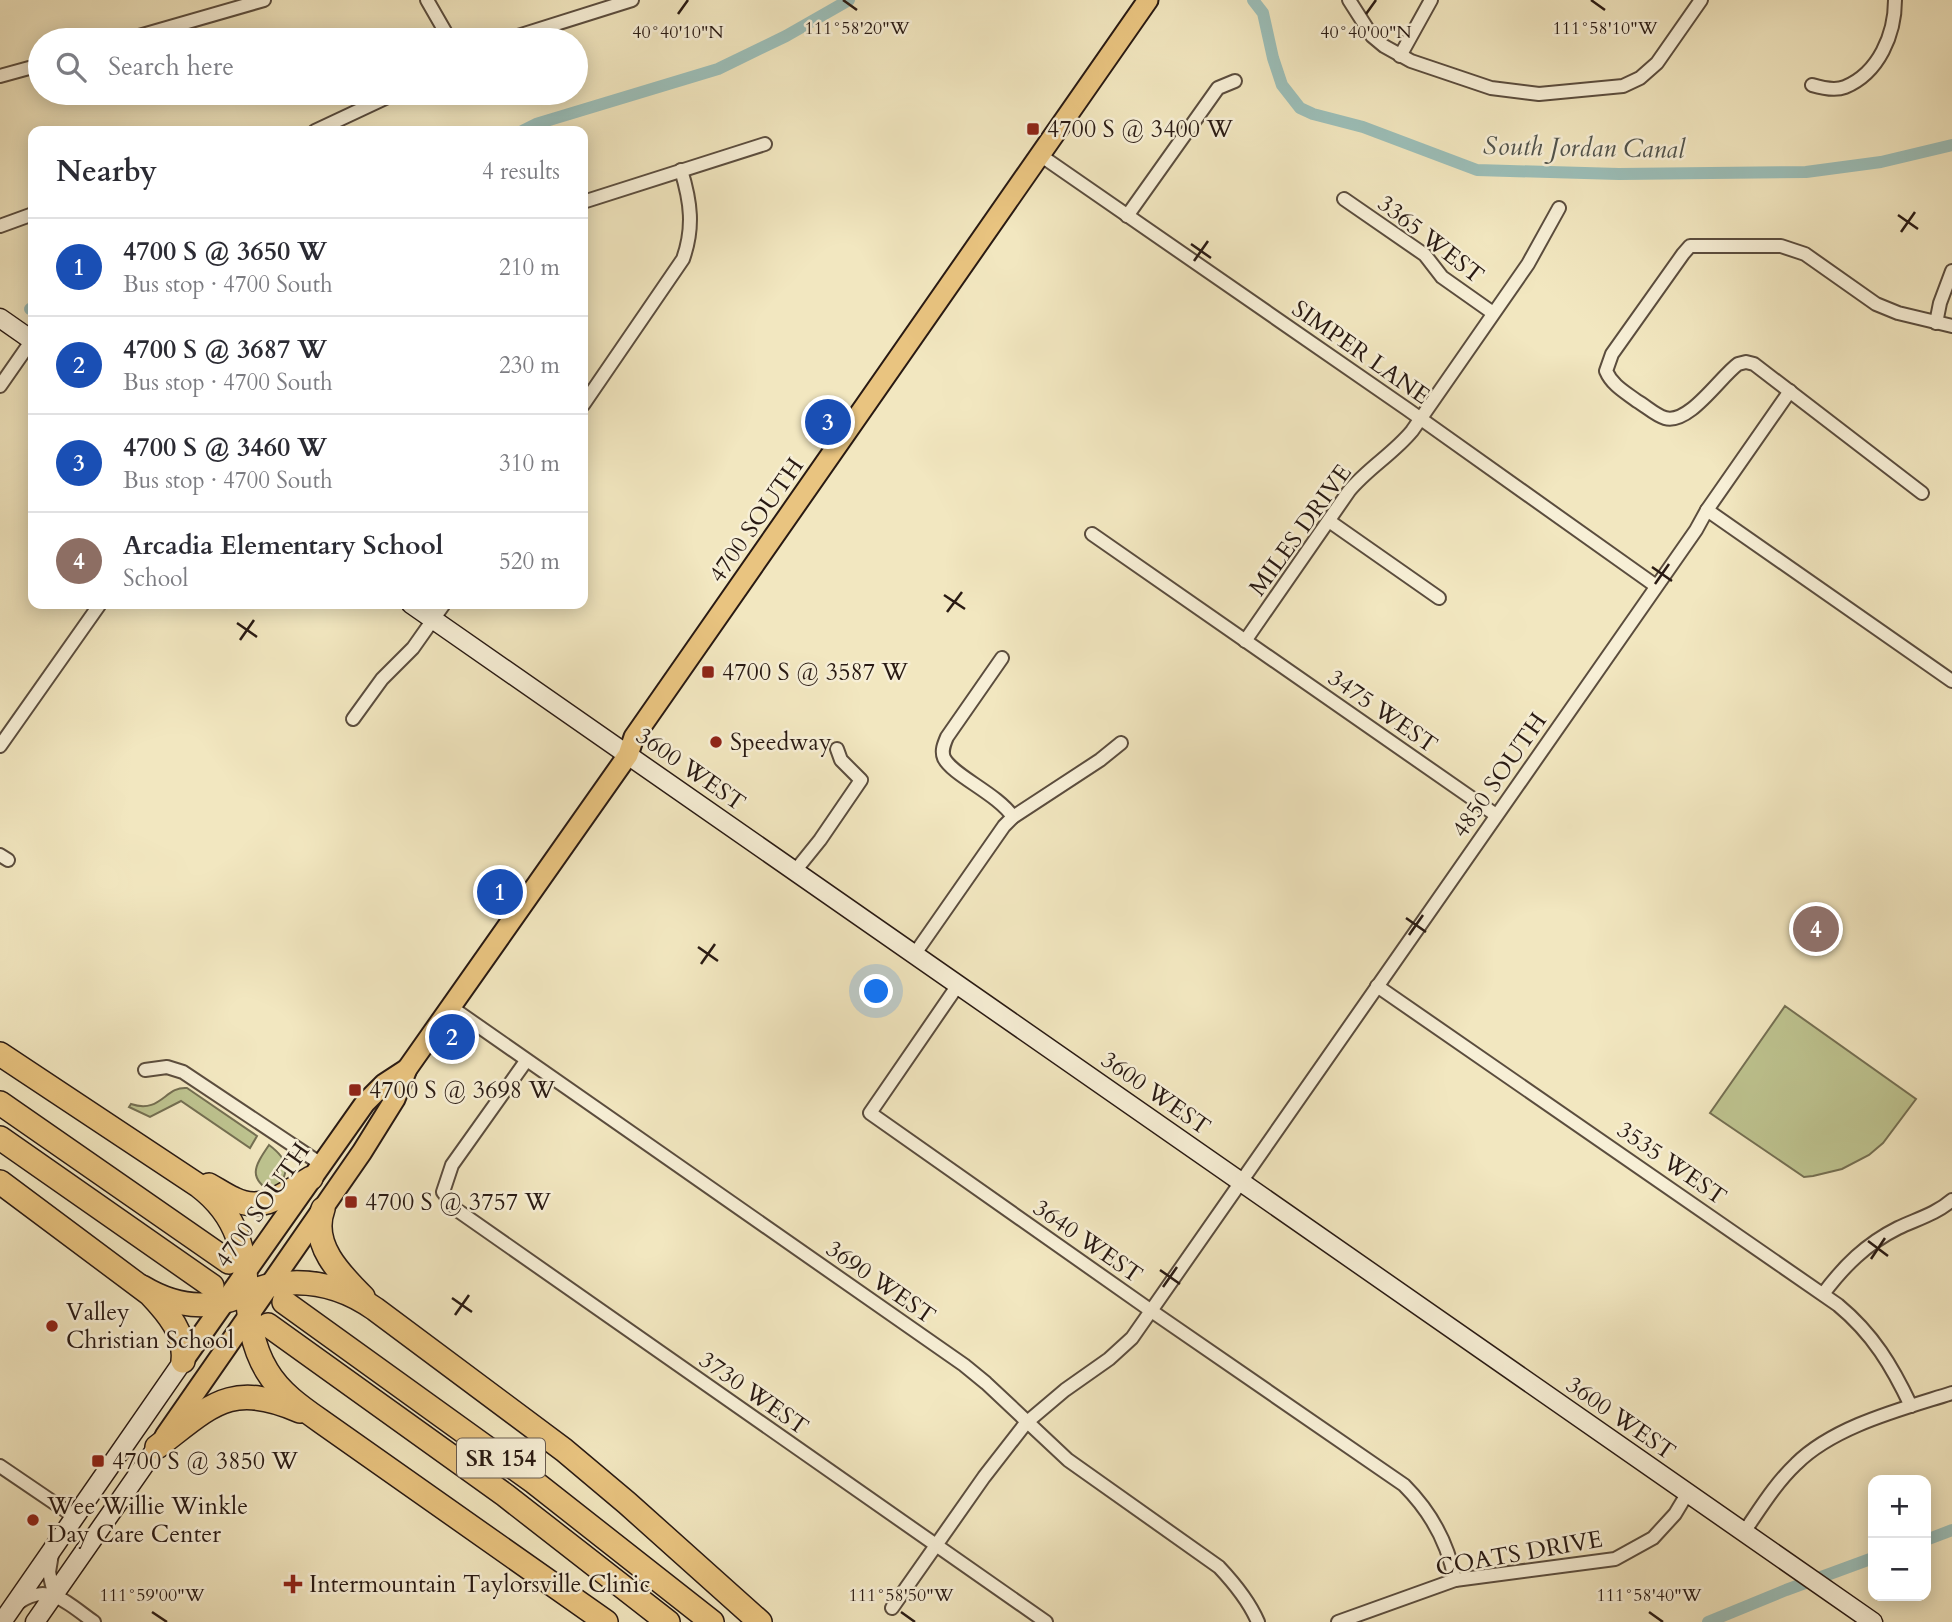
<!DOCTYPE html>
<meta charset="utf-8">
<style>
body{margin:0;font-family:Cardo,serif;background:#f7f7f7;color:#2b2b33}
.controls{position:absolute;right:21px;bottom:21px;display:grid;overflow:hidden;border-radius:14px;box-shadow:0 4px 18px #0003}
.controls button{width:63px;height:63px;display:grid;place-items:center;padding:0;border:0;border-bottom:2px solid #e1e1e2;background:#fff;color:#2b2b33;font:35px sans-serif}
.you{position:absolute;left:877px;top:992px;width:24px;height:24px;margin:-18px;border:5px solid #fff;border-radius:50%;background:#1a73e8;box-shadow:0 0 0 10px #1a73e833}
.badge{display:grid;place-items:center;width:46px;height:46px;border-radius:50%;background:#db2777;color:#fff;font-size:23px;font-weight:700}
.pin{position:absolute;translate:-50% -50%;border:4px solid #fff;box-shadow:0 2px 7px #0006}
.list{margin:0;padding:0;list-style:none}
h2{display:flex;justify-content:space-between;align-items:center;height:91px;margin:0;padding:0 28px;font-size:30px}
h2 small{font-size:23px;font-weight:400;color:#7c7c81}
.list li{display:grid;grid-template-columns:46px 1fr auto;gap:21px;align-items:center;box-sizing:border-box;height:98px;padding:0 28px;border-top:2px solid #e1e1e2}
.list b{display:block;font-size:26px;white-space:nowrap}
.list p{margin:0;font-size:23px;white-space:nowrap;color:#7c7c81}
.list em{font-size:23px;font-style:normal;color:#7c7c81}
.icon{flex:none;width:38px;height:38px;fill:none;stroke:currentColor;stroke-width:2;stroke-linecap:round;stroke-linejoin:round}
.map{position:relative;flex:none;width:1952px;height:1622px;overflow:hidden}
.search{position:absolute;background:#fff;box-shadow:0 4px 18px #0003;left:28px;top:28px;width:560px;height:77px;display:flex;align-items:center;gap:18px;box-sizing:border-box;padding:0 24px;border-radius:38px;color:#7c7c81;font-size:26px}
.panel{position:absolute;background:#fff;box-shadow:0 4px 18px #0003;left:28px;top:126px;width:560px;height:483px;border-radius:14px}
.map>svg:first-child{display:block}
</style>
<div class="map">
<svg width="1952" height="1622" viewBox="0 0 1952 1622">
<rect width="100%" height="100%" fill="#f2e7c0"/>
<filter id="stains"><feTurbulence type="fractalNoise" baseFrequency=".00286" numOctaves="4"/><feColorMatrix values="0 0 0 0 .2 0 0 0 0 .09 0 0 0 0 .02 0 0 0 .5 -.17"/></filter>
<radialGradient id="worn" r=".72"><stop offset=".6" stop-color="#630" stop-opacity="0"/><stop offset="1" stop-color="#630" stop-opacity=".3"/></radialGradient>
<g fill="#bec490" stroke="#746f52" stroke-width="2">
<path d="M1785,1006L1916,1099L1883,1143L1869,1155L1842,1169L1813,1176L1804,1177L1710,1113Z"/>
<path d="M187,1088L257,1136L250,1148L181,1101L150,1117L129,1107L131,1104C161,1114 165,1086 187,1088Z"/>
<path d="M269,1145C292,1162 289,1173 274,1194C247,1178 254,1167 269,1145Z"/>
</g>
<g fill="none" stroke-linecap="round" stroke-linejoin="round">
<g stroke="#9cbfb9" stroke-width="12">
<path d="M1253,0L1263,13L1273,58L1282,85L1300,108L1313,114L1363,127L1477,170L1619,174L1806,172L1881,162L1952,145"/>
<path d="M522,131L536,124L718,69L786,36L849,0"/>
<path d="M30,309L33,307"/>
<path d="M1926,1540L1952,1530"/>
<path d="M1708,1622L1786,1590L1873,1558"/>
</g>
<g stroke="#5b4d3e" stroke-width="16">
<g id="street">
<path d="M427,0L450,40"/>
<path d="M1349,0L1372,36L1384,46L1411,61L1491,88L1539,94L1623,86L1640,78L1657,63L1701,0"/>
<path d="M125,40L264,0"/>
<path d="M505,40L632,0"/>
<path d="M1400,56L1431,0"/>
<path d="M0,76L40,65"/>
<path d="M1812,85C1822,88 1835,91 1845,87C1879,73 1895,34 1895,0"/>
<path d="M315,131L396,93"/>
<path d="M1040,155L1407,409L1656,586"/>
<path d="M1344,199L1425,255L1442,277L1493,313"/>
<path d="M583,202L765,144"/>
<path d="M1127,216L1218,88L1235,81"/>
<path d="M0,226L33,214"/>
<path d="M1936,323L1940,303L1952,271"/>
<path d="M0,386L32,340"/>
<path d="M583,405L683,259C694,228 691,202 681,170"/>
<path d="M1922,493L1754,364L1746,362L1738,364C1720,377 1689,425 1665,418C1655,415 1646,406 1637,401C1625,392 1612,385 1606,371L1612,354L1683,254L1690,246H1781L1805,254L1876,304L1898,313L1952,326"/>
<path d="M1707,510L1952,681"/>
<path d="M1329,521L1439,598"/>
<path d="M1092,534L1496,815"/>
<path d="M1245,641L1349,491C1368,468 1393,454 1412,431L1528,264L1559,208"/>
<path d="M1002,658L947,737C944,744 941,751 944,758C952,775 998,794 1013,817"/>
<path d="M353,719L382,679L413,648L444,604"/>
<path d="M0,746L100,604"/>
<path d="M0,855L8,860"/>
<path d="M795,871L820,840L861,780L841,760L837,749"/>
<path d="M914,955L1004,826L1013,817L1100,760L1121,743"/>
<path d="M958,985L870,1113L1150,1310L1404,1485C1431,1512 1448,1543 1455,1580"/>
<path d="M1377,986L1838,1305C1873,1334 1892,1366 1911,1406"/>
<path d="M451,1007L964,1365L986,1383L1068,1460L1219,1567C1235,1584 1249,1601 1258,1622"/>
<path d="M526,1061L452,1165L443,1192L457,1210L1046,1622"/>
<path d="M145,1070L167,1067L183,1072L321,1164"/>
<path d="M1823,1294C1844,1266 1866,1244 1898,1228C1917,1219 1936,1214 1952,1200"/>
<path d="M0,1466L75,1517"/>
<path d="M1744,1532C1760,1509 1775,1484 1796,1464C1834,1426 1902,1409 1952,1393"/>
<path d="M52,1554L49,1572L54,1594"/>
<path d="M18,1603C49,1581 68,1604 94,1622"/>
<path d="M892,1608L984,1477L1026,1423L1065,1390L1109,1359L1132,1338L1696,530L1707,510L1790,391"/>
<path d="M1338,1622L1455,1580L1615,1559L1653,1538L1675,1514L1687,1494"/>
</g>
</g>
<g stroke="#291a13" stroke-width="21">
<g id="secondary">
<path d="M0,318L33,341"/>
<path d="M411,604L1873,1622"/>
<path d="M2,1622L183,1361"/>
<path d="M35,1622L157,1447"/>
</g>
</g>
<g stroke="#291a13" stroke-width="23">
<g id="primary">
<path d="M183,1361L365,1103L384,1084L407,1069"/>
<path d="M165,1436L362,1152L395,1099L407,1069L628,755L634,737L1148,0"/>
</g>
</g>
<g stroke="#291a13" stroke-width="26">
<g id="highway">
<path d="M0,1054L199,1186C270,1240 229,1308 267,1371C280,1393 302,1408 322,1422L606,1622"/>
<path d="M0,1103L229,1262"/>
<path d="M0,1138L212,1286"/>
<path d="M0,1182L150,1294C168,1313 186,1334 183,1361"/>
<path d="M209,1185C218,1190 225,1195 234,1199C263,1214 287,1192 311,1178"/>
<path d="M323,1209C310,1244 340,1274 363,1297"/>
<path d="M142,1287C167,1302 197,1310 226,1301C241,1297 256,1288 272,1285C310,1278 344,1287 375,1309L564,1450L627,1503L760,1622"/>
<path d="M284,1302L534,1482L712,1622"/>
<path d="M268,1325L505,1495L668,1622"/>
<path d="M157,1447C211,1406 230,1380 300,1411"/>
</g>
</g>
<use href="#street" stroke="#f7efd6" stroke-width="12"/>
<use href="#secondary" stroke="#f7efd6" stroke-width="18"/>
<use href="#primary" stroke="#e9c480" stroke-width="19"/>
<use href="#highway" stroke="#e9c480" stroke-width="23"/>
</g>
<path fill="none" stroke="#291a13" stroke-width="2.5" d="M843,0L857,10M1591,0L1605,10M678,14L688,0M1366,14L1376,0M1898,215L1918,229M1901,232L1915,212M1191,244L1211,258M1194,261L1208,241M1652,567L1672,581M1655,584L1669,564M944,595L965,609M947,612L962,592M237,623L257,637M240,640L254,620M1406,918L1426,932M1409,935L1423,915M698,947L718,961M701,964L715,944M1868,1241L1888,1256M1871,1259L1885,1238M1160,1270L1180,1284M1163,1287L1177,1267M452,1298L472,1312M455,1315L469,1295M152,1612L167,1622M901,1612L915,1622M1649,1612L1663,1622"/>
<g fill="#8f2418" stroke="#f7efd6" stroke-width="2.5">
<rect x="1026" y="122" width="14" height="14" rx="3.5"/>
<rect x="701" y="665" width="14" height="14" rx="3.5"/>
<circle cx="716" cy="742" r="7"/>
<rect x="348" y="1083" width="14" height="14" rx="3.5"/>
<rect x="344" y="1195" width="14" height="14" rx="3.5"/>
<circle cx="52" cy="1326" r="7"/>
<rect x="91" y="1454" width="14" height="14" rx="3.5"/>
<circle cx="33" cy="1520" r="7"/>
<path d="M289.5 1573.5h7v7h7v7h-7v7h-7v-7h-7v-7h7z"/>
</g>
<g text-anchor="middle" stroke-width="5" stroke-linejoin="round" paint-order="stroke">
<rect fill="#f7efd6" stroke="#675a4e" stroke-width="2" x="457" y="1438.5" width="88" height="39" rx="5"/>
<g font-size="23" font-weight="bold" fill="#291a13">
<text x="501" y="1466">SR 154</text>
</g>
<g font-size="24" fill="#291a13" stroke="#f7efd6" text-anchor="start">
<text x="1047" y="137">4700 S @ 3400 W</text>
<text x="722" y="680">4700 S @ 3587 W</text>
<text x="730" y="750">Speedway</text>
<text x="369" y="1098">4700 S @ 3698 W</text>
<text x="365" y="1210">4700 S @ 3757 W</text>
<text x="66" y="1320">Valley<tspan x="66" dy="28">Christian School</tspan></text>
<text x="112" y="1469">4700 S @ 3850 W</text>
<text x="47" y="1514">Wee Willie Winkle<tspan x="47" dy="28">Day Care Center</tspan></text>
<text x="309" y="1592">Intermountain Taylorsville Clinic</text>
</g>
<g font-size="24" fill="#291a13" stroke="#f7efd6">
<text transform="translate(1431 239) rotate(38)" y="8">3365 WEST</text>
<text transform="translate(1361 352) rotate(35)" y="8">SIMPER LANE</text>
<text transform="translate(756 520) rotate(-55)" y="8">4700 SOUTH</text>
<text transform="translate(1300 530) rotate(-54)" y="8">MILES DRIVE</text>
<text transform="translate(1383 711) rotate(35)" y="8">3475 WEST</text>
<text transform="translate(691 769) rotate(35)" y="8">3600 WEST</text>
<text transform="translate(1499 775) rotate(-55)" y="8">4850 SOUTH</text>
<text transform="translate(1156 1093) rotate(35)" y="8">3600 WEST</text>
<text transform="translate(1672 1163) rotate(35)" y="8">3535 WEST</text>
<text transform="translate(262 1205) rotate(-55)" y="8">4700 SOUTH</text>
<text transform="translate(1088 1241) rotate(35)" y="8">3640 WEST</text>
<text transform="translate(881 1282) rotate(35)" y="8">3690 WEST</text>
<text transform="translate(754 1393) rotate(35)" y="8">3730 WEST</text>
<text transform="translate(1621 1418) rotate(35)" y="8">3600 WEST</text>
<text transform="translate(1519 1553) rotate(-10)" y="8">COATS DRIVE</text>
</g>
<g font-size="26" font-style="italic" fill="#51544d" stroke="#f7efd6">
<text transform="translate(1584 147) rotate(1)" y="9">South Jordan Canal</text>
</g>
</g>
<g font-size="18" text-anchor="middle" fill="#291a13" stroke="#f7efd6" stroke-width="5" stroke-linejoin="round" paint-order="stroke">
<text x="857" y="34">111°58'20"W</text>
<text x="1605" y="34">111°58'10"W</text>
<text x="678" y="38">40°40'10"N</text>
<text x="1366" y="38">40°40'00"N</text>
<text x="152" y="1601">111°59'00"W</text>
<text x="901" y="1601">111°58'50"W</text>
<text x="1649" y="1601">111°58'40"W</text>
</g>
<rect width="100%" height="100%" filter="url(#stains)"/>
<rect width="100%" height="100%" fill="url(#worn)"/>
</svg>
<div class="controls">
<button>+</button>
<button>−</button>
</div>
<div class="you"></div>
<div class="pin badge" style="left:500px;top:892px;background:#1a4fb4">1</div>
<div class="pin badge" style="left:452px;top:1037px;background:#1a4fb4">2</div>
<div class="pin badge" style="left:828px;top:422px;background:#1a4fb4">3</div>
<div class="pin badge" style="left:1816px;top:929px;background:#8d6e63">4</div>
<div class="search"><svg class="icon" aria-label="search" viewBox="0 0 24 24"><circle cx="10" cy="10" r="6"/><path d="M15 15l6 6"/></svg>Search here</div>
<section class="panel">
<h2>Nearby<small>4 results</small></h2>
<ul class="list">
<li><span class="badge" style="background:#1a4fb4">1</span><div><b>4700 S @ 3650 W</b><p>Bus stop · 4700 South</p></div><em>210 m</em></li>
<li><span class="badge" style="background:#1a4fb4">2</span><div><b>4700 S @ 3687 W</b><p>Bus stop · 4700 South</p></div><em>230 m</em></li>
<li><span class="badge" style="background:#1a4fb4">3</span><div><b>4700 S @ 3460 W</b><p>Bus stop · 4700 South</p></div><em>310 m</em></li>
<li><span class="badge" style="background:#8d6e63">4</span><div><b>Arcadia Elementary School</b><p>School</p></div><em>520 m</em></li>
</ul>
</section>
</div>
